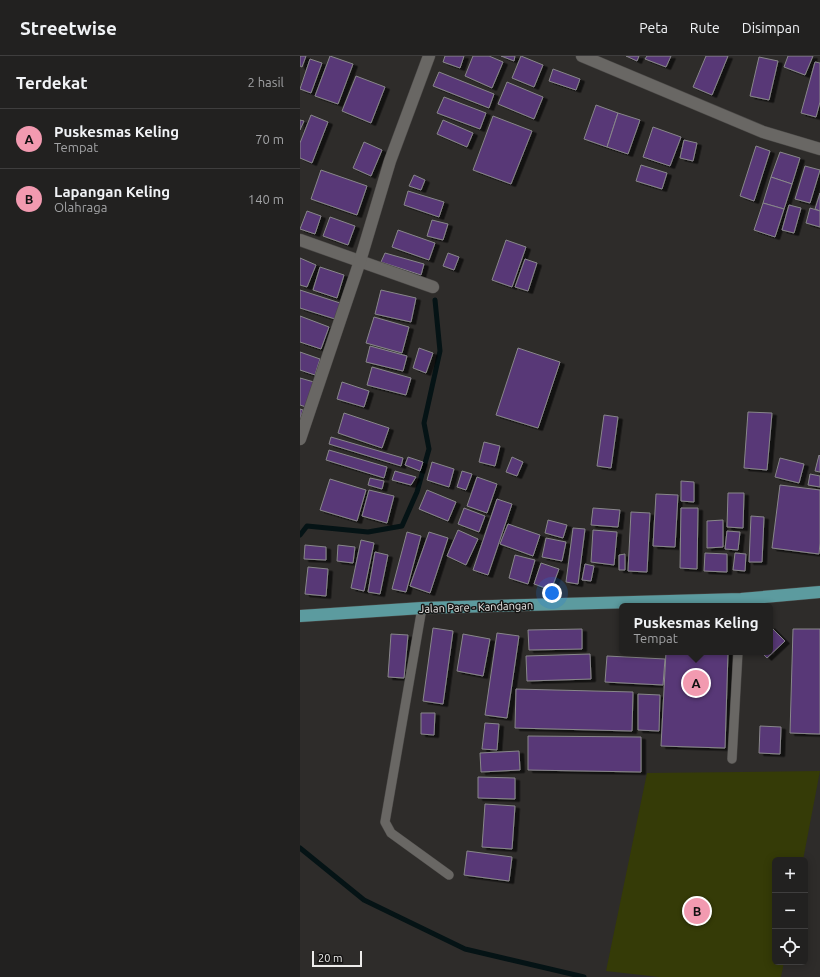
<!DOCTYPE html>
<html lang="id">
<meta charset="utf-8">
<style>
body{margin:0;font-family:Ubuntu,sans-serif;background:#2a2929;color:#f1f3f6}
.controls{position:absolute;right:12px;bottom:12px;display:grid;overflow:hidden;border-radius:6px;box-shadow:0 2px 10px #0003}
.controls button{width:36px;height:36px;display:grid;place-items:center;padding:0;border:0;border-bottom:1px solid #3f3e3e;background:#222120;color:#f1f3f6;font:20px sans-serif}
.scale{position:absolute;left:12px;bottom:10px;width:50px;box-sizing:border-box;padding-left:4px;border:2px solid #edeceb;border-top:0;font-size:11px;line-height:14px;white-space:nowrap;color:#edeceb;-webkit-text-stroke:3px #151413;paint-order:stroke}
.you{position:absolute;left:252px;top:537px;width:14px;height:14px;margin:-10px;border:3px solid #fff;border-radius:50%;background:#1a73e8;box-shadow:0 0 0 6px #1a73e833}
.badge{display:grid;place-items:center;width:26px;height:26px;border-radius:50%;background:#f29ab0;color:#111;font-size:13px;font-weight:700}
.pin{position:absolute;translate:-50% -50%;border:2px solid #fff;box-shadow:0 1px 4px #0006}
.popup{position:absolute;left:319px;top:547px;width:154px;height:52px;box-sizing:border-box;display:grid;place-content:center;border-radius:6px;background:#222120;filter:drop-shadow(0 1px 3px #0005);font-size:13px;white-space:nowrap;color:#a2a3a5}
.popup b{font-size:15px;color:#f1f3f6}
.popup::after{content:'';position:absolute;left:50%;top:100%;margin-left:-8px;border:8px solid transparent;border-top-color:#222120}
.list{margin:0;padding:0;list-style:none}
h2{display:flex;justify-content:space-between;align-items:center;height:52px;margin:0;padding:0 16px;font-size:17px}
h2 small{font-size:13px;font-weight:400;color:#a2a3a5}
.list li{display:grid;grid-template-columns:26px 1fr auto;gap:12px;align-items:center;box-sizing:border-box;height:60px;padding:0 16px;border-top:1px solid #3f3e3e}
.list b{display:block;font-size:15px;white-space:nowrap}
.list p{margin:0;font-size:13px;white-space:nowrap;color:#a2a3a5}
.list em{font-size:13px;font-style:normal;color:#a2a3a5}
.icon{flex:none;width:22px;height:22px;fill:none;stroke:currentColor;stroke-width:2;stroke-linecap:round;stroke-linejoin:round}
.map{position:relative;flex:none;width:520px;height:921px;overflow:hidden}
header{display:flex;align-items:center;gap:24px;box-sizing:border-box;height:56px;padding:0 20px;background:#222120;border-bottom:1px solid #3f3e3e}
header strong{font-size:19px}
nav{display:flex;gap:22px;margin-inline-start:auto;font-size:14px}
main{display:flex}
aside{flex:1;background:#222120}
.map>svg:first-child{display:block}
</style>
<header>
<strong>Streetwise</strong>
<nav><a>Peta</a><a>Rute</a><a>Disimpan</a></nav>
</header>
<main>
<aside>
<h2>Terdekat<small>2 hasil</small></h2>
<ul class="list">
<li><span class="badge">A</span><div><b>Puskesmas Keling</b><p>Tempat</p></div><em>70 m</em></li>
<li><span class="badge">B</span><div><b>Lapangan Keling</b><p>Olahraga</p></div><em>140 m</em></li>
</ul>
</aside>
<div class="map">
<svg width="520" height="921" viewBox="0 0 520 921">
<defs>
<filter id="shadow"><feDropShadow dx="4.5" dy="2.5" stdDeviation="0" flood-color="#0009"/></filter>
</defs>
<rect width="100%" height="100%" fill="#2e2c2a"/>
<path fill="#353b07" d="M520,715L503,804H475V906H484L481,921H359L306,915L347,717Z"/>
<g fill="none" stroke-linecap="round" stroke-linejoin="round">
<g stroke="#051315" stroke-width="5">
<path d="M0,479L7,470L68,476L102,470L117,436L129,393L124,367L140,295L135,244"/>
<path d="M0,792L64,844L165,893L284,921"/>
</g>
</g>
<g fill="#583777" stroke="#88878a" filter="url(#shadow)">
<path d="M0,0H6L2,11L0,10Z"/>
<path d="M30,0L53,8L38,48L15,40Z"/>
<path d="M145,0H164L160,12L143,6Z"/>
<path d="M173,0H189L203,6L192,32L165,20Z"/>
<path d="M201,0H215L214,5Z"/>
<path d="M221,0L243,9L234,31L212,22Z"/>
<path d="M326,0H339L337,5Z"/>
<path d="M347,0H371L366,11L345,3Z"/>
<path d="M406,0H428L412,39L393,31Z"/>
<path d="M488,0H513L505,19L484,11Z"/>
<path d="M459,1L478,5L469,44L450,40Z"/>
<path d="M10,3L22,7L11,37L0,33Z"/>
<path d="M515,6L520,7V46L516,61L501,57Z"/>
<path d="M253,13L280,23L276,34L249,25Z"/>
<path d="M139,16L194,38L189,52L133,30Z"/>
<path d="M56,20L85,31L71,67L42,55Z"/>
<path d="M207,26L243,41L234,63L198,48Z"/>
<path d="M144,41L186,57L180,73L137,57Z"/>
<path d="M296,49L318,57L307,91L284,83Z"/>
<path d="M318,57L340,64L328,98L307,91Z"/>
<path d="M11,59L28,66L12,107L0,102V87Z"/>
<path d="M193,60L232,75L211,128L173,114Z"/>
<path d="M0,64L4,65L0,74Z"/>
<path d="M143,64L173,77L167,91L137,78Z"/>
<path d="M353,71L381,81L370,110L343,101Z"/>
<path d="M384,84L397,87L393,105L380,102Z"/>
<path d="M64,86L82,94L71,120L53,112Z"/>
<path d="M456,90L470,95L454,145L440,140Z"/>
<path d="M480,96L500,102L492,128L471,121Z"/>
<path d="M341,109L367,117L362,133L336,125Z"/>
<path d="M505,110L520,114L510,147L495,143Z"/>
<path d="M21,114L67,130L57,159L11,143Z"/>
<path d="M114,119L125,124L121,134L109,130Z"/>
<path d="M471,121L492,128L484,153L463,147Z"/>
<path d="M108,135L144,146L139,161L104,149Z"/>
<path d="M520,137V155L515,153Z"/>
<path d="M463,147L484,153L475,181L454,174Z"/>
<path d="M489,149L501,152L494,177L482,174Z"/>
<path d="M510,152L520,155V171L506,167Z"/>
<path d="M7,155L21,160L15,178L0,173Z"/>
<path d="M30,161L55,170L48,189L23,180Z"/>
<path d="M132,164L148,168L143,184L127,180Z"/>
<path d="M98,174L135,187L129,204L92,191Z"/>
<path d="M206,184L226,191L212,231L192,224Z"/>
<path d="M85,197L124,208L121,219L81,206Z"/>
<path d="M148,197L159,201L154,214L143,210Z"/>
<path d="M0,202L16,209L7,231L0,229Z"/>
<path d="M225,203L237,207L228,235L215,231Z"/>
<path d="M20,211L44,219L37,242L13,234Z"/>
<path d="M0,234L40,247L35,263L0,252Z"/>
<path d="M81,234L116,242L111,266L75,258Z"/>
<path d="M0,260L29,271L21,293L0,286Z"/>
<path d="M74,261L109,271L102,297L66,287Z"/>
<path d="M70,290L107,300L103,315L66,306Z"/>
<path d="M119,292L133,297L126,317L113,312Z"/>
<path d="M218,292L260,306L238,372L196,359Z"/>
<path d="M0,296L20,303L15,319L0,314Z"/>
<path d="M72,311L111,322L106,339L67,329Z"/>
<path d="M0,322L14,326L6,351L0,349Z"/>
<path d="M42,326L69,335L64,351L37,343Z"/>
<path d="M0,353L3,354L0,363Z"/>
<path d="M448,356L472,357L467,414L444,412Z"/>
<path d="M44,357L89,372L82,392L38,377Z"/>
<path d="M304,359L318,361L311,412L297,410Z"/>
<path d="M31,381L103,402L101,410L29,388Z"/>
<path d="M184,386L200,390L195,410L179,406Z"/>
<path d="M29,394L87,411L84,422L26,404Z"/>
<path d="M519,399L520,400V416L515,415Z"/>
<path d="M108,401L123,406L120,415L105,409Z"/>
<path d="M212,401L223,406L217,420L206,416Z"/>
<path d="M480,402L504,408L499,427L475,421Z"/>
<path d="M132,406L154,413L149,431L127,424Z"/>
<path d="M95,415L116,421L111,429L92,424Z"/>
<path d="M162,415L172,418L166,434L157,431Z"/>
<path d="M510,418L520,420V431L508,429Z"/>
<path d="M177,421L197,428L187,457L167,450Z"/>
<path d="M70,422L84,425L82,433L68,429Z"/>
<path d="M30,423L66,434L57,465L20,454Z"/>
<path d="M381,425L394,426V446L381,445Z"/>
<path d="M480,429L520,434V487L519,498L472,492Z"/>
<path d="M69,434L94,440L87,467L62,460Z"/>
<path d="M127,434L156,446L148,465L119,453Z"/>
<path d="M428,437H444L443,472L427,471Z"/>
<path d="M356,438L378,439L375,491L353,490Z"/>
<path d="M197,443L212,448L188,519L173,514Z"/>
<path d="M164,452L185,460L179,476L158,468Z"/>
<path d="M293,452L320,454L318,471L291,469Z"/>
<path d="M381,452H398L397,513L380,512Z"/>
<path d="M331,456L350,457L347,516L328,515Z"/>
<path d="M451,460L464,461L462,506H449Z"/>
<path d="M248,464L267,469L263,482L245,477Z"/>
<path d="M423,464V491L407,492V465Z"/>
<path d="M208,468L240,479L233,500L200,488Z"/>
<path d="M273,472L285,473L278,528L266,526Z"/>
<path d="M158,474L178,483L166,509L147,500Z"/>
<path d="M293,474L317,476L314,509L291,506Z"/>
<path d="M427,475L440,476L438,494L425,493Z"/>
<path d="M107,476L121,480L106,536L92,533Z"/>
<path d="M129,476L148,482L130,537L110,530Z"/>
<path d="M246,482L266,486L262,505L242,501Z"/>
<path d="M61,484L74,487L64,535L51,532Z"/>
<path d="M5,489L26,491V504L4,503Z"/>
<path d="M38,489L55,491L53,507L37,505Z"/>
<path d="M75,496L88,499L80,538L68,536Z"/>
<path d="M405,497L427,498V516L404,515Z"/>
<path d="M435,497L446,498L445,515L433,514Z"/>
<path d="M325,498V514H319V499Z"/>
<path d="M215,499L235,504L228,528L209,522Z"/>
<path d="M241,507L259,513L251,534L234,528Z"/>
<path d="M285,508L294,510L291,525L282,524Z"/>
<path d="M8,511L28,513L26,540L5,538Z"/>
<path d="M470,570L485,585L467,602L461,596H470Z"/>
<path d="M133,572L153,575L143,648L123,645Z"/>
<path d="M282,573V593L229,594L228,574Z"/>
<path d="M493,573H520V678L490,677Z"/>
<path d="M197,577L219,580L207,662L185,659Z"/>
<path d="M91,578L108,579L104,622L88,621Z"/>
<path d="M163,578L190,583L183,620L157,615Z"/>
<path d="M366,596H428L425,692L361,690Z"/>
<path d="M290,598L291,623L227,625L226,600Z"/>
<path d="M307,600L365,603L363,629L305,626Z"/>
<path d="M216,633L333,636L332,675L215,672Z"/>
<path d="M338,638L360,639L359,675L338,674Z"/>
<path d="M121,657H135L134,679L121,678Z"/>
<path d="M185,667L199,668L197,694L182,693Z"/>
<path d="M460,670L481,671L480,698L459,697Z"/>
<path d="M228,680L341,681V716L228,714Z"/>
<path d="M219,695L220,714L181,716L180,697Z"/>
<path d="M178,721L215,722V743L178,742Z"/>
<path d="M185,748L215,750L212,793L182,791Z"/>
<path d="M167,795L212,801L209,825L164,819Z"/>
</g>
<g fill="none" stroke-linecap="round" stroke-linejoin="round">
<g stroke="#4a4846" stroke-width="10">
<g id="lane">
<path d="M122,552L85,766L91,777L149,819"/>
<path d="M432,703L438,596"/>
</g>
</g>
<g stroke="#4a4846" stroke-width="13">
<g id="street">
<path d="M282,0L463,76L520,93"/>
<path d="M0,184L133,231"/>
<path d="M0,383L60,205L90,105L129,0"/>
</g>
</g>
<g stroke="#4a4846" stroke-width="13">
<path id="primary" d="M0,560L122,552L441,543L520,536"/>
</g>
<use href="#lane" stroke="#696764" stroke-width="9"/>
<use href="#street" stroke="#696764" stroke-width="12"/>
<use href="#primary" stroke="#5c9b9f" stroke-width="12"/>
</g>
<g text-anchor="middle" stroke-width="3" stroke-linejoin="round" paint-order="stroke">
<g font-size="11" fill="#edeceb" stroke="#151413">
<text transform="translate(176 551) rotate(-2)" y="4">Jalan Pare - Kandangan</text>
</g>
</g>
</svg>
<div class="controls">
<button>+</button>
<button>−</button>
<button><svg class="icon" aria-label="locate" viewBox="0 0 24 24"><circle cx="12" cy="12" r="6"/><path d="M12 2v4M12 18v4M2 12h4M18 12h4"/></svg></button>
</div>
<div class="scale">20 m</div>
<div class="you"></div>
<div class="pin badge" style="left:396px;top:627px">A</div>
<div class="popup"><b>Puskesmas Keling</b>Tempat</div>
<div class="pin badge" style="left:397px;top:855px">B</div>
</div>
</main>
